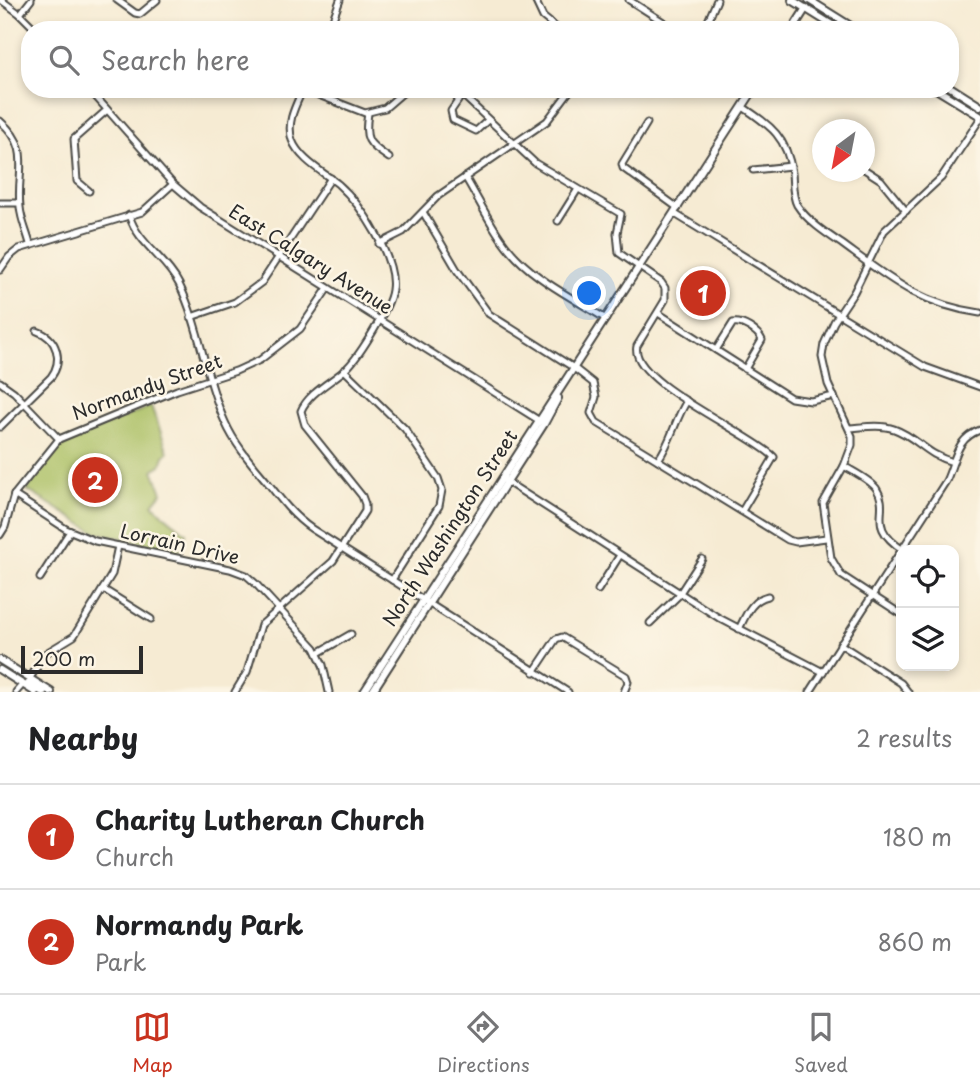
<!DOCTYPE html>
<style>
body{margin:0;font-family:"Playpen Sans",sans-serif;background:#f2f2f2;color:#202124}
.controls{position:absolute;right:21px;bottom:21px;display:grid;overflow:hidden;border-radius:14px;box-shadow:0 4px 10px #0003}
.controls button{width:63px;height:63px;display:grid;place-items:center;padding:0;border:0;border-bottom:2px solid #e0e0e0;background:#fff;color:#202124;font:35px sans-serif}
.compass{position:absolute;left:812px;top:119px;width:63px;height:63px;border-radius:50%;background:#fff;box-shadow:0 4px 10px #0003;rotate:212deg}
.scale{position:absolute;left:21px;bottom:18px;width:122px;box-sizing:border-box;padding-left:7px;border:4px solid #2b2b2b;border-top:0;font-size:19px;line-height:24px;white-space:nowrap;color:#2b2b2b;-webkit-text-stroke:5px #fcf5e5;paint-order:stroke}
.you{position:absolute;left:590px;top:294px;width:24px;height:24px;margin:-18px;border:5px solid #fff;border-radius:50%;background:#1a73e8;box-shadow:0 0 0 10px #1a73e833}
.badge{display:grid;place-items:center;width:46px;height:46px;border-radius:50%;background:#c8321e;color:#fff;font-size:23px;font-weight:700}
.pin{position:absolute;translate:-50% -50%;border:4px solid #fff;box-shadow:0 2px 7px #0006}
.list{margin:0;padding:0;list-style:none}
h2{display:flex;justify-content:space-between;align-items:center;height:91px;margin:0;padding:0 28px;font-size:30px}
h2 small{font-size:23px;font-weight:400;color:#757577}
.list li{display:grid;grid-template-columns:46px 1fr auto;gap:21px;align-items:center;box-sizing:border-box;height:105px;padding:0 28px;border-top:2px solid #e0e0e0}
.list b{display:block;font-size:26px;white-space:nowrap}
.list p{margin:0;font-size:23px;white-space:nowrap;color:#757577}
.list em{font-size:23px;font-style:normal;color:#757577}
.icon{flex:none;width:38px;height:38px;fill:none;stroke:currentColor;stroke-width:2;stroke-linecap:round;stroke-linejoin:round}
.map{position:relative;flex:none;width:980px;height:692px;overflow:hidden}
.search{position:absolute;background:#fff;box-shadow:0 4px 10px #0003;left:21px;right:21px;top:21px;height:77px;display:flex;align-items:center;gap:18px;box-sizing:border-box;padding:0 24px;border-radius:28px;color:#757577;font-size:26px}
.sheet{height:301px;background:#fff}
nav{display:flex;justify-content:space-around;align-items:center;box-sizing:border-box;height:98px;border-top:2px solid #e0e0e0;background:#fff;font-size:19px;color:#757577}
nav a{display:grid;justify-items:center;gap:4px}
nav .on{color:#c8321e}
.map>svg:first-child{display:block}
</style>
<div class="map">
<svg width="980" height="692" viewBox="0 0 980 692">
<rect width="100%" height="100%" fill="#fcf5e5"/>
<filter id="ink" filterUnits="userSpaceOnUse"><feTurbulence type="fractalNoise" baseFrequency=".0143" numOctaves="2"/><feDisplacementMap in="SourceGraphic" scale="14" xChannelSelector="R" yChannelSelector="G"/><feConvolveMatrix kernelMatrix="1 2 1 2 8 2 1 2 1" color-interpolation-filters="sRGB"/></filter>
<filter id="wash" filterUnits="userSpaceOnUse"><feTurbulence type="fractalNoise" baseFrequency=".00686" numOctaves="4" result="noise"/><feDisplacementMap in="SourceGraphic" scale="28" xChannelSelector="R" yChannelSelector="G"/><feGaussianBlur stdDeviation="1.57" result="paint"/><feColorMatrix in="noise" values="0 0 0 0 0 0 0 0 0 0 0 0 0 0 0 0 0 1.4 0 .05"/><feComposite in="paint" operator="in"/></filter>
<g filter="url(#wash)">
<rect width="100%" height="100%" fill="#f6ebd3"/>
<path fill="#abc065" stroke="#6b7648" stroke-width="2" d="M151,406L168,452L164,456L161,465L153,470L162,493L153,504C163,516 174,523 186,533L179,551L95,532L27,490L52,453L61,444Z"/>
</g>
<g filter="url(#ink)">
<g fill="none" stroke-linecap="round" stroke-linejoin="round">
<g stroke="#494844" stroke-width="9">
<g id="minor">
<path d="M1,0L20,14L36,30"/>
<path d="M117,0L135,13L140,14L157,0"/>
<path d="M535,0L543,17L559,30"/>
<path d="M629,0L676,30"/>
<path d="M20,14L31,0"/>
<path d="M329,30L340,0"/>
<path d="M700,30L708,21L717,0"/>
<path d="M89,89L173,184L200,207L543,423"/>
<path d="M303,89L365,113L385,108L407,89"/>
<path d="M456,89L535,163L621,214L617,233L619,253L661,282L665,288V300L637,346C628,381 751,433 774,457L742,511"/>
<path d="M462,95L451,111L453,120L476,131L488,120"/>
<path d="M743,107C771,126 787,137 792,173C793,183 792,196 797,205C807,221 827,234 842,244C890,279 919,304 980,313"/>
<path d="M368,113C364,140 367,143 389,158"/>
<path d="M0,121C33,149 16,171 20,207C21,220 27,232 30,244"/>
<path d="M647,123L622,164L623,168L678,208"/>
<path d="M864,169L881,180L906,211"/>
<path d="M753,170L791,166"/>
<path d="M465,177C481,203 495,236 517,258C540,282 578,301 606,319"/>
<path d="M89,191L77,181L74,139L107,110"/>
<path d="M0,203H19"/>
<path d="M423,212L457,270L489,314L574,368L593,383L596,397L591,413L596,422L788,540L796,542L826,538"/>
<path d="M675,214L925,367L980,387"/>
<path d="M129,215C138,244 166,258 179,284C200,326 205,378 225,422C235,445 252,464 268,483C281,500 294,517 312,529L568,692"/>
<path d="M558,221L578,189"/>
<path d="M379,244L403,232L438,196L547,121L571,89"/>
<path d="M0,270L9,257L19,249L142,212L173,184"/>
<path d="M658,313L791,398L811,401L834,396"/>
<path d="M191,317L235,302L262,282L331,178"/>
<path d="M716,350L733,323C742,321 758,331 762,340L745,369"/>
<path d="M344,370L405,429L438,478L442,490L439,506L392,580"/>
<path d="M0,382L14,392L59,439"/>
<path d="M0,427L51,377C63,361 58,338 37,331"/>
<path d="M850,428C864,427 880,424 894,429C917,437 926,455 953,462"/>
<path d="M658,460C672,440 675,419 687,401"/>
<path d="M844,466C854,472 869,479 876,488C892,512 864,524 903,550"/>
<path d="M504,480L719,618L823,672"/>
<path d="M14,495L66,529L95,541L230,569L246,575L255,583L315,648L323,665L329,692"/>
<path d="M0,535L5,527L14,495L59,439L177,390L236,371L260,360L300,329L328,288"/>
<path d="M40,578L70,531"/>
<path d="M103,589L151,619"/>
<path d="M598,590L620,555"/>
<path d="M901,614L841,575L831,558L823,503L844,466L852,445V436L828,384L822,357L824,344L834,322L854,292L884,231L941,178L980,119"/>
<path d="M650,623L678,596L702,559"/>
<path d="M739,629C746,615 751,600 768,596"/>
<path d="M840,644L901,683L908,692"/>
<path d="M318,653L351,634"/>
<path d="M534,672L556,639L562,637L626,676L628,682L624,692"/>
<path d="M30,678L46,653L74,636L112,574L118,546"/>
<path d="M16,692L23,684"/>
<path d="M235,692L247,672L261,625L333,561L365,511V504L362,496L305,425L301,411C308,393 333,381 347,368C360,355 390,307 392,290C397,259 361,204 338,184C323,172 299,159 292,140C286,122 296,105 303,89"/>
<path d="M810,692L946,481C956,460 955,439 980,430"/>
</g>
</g>
<g stroke="#494844" stroke-width="10">
<g id="major">
<path d="M792,0L840,30"/>
<path d="M809,0L857,30"/>
<path d="M792,30L806,8"/>
<path d="M950,87L980,106"/>
<path d="M936,89L980,116"/>
<path d="M0,660L51,692"/>
<path d="M0,670L35,692"/>
<path d="M28,684L43,692"/>
<path d="M364,692L754,89"/>
<path d="M372,692L544,424L558,398"/>
</g>
</g>
<use href="#minor" stroke="#fff" stroke-width="5"/>
<use href="#major" stroke="#fff" stroke-width="6"/>
</g>
</g>
<g text-anchor="middle" stroke-width="5" stroke-linejoin="round" paint-order="stroke">
<g font-size="19" fill="#2b2b2b" stroke="#fcf5e5">
<text transform="translate(311 259) rotate(32)" y="7">East Calgary Avenue</text>
<text transform="translate(147 387) rotate(-20)" y="7">Normandy Street</text>
<text transform="translate(450 528) rotate(-57)" y="7">North Washington Street</text>
<text transform="translate(180 544) rotate(13)" y="7">Lorrain Drive</text>
</g>
</g>
</svg>
<div class="controls">
<button><svg class="icon" aria-label="locate" viewBox="0 0 24 24"><circle cx="12" cy="12" r="6"/><path d="M12 2v4M12 18v4M2 12h4M18 12h4"/></svg></button>
<button><svg class="icon" aria-label="layers" viewBox="0 0 24 24"><path d="M12 4l9 5-9 5-9-5zM3 14l9 5 9-5"/></svg></button>
</div>
<svg class="compass" viewBox="-18 -18 36 36"><path d="M0-13l5 13h-10z" fill="#e53935"/><path d="M0 13l5-13h-10z" fill="#757577"/></svg>
<div class="scale">200 m</div>
<div class="you"></div>
<div class="pin badge" style="left:703px;top:293px">1</div>
<div class="pin badge" style="left:95px;top:480px">2</div>
<div class="search"><svg class="icon" aria-label="search" viewBox="0 0 24 24"><circle cx="10" cy="10" r="6"/><path d="M15 15l6 6"/></svg>Search here</div>
</div>
<section class="sheet">
<h2>Nearby<small>2 results</small></h2>
<ul class="list">
<li><span class="badge">1</span><div><b>Charity Lutheran Church</b><p>Church</p></div><em>180 m</em></li>
<li><span class="badge">2</span><div><b>Normandy Park</b><p>Park</p></div><em>860 m</em></li>
</ul>
</section>
<nav>
<a class="on"><svg class="icon" aria-label="map" viewBox="0 0 24 24"><path d="M3 6l6-2 6 2 6-2v14l-6 2-6-2-6 2zM9 4v14M15 6v14"/></svg>Map</a>
<a><svg class="icon" aria-label="directions" viewBox="0 0 24 24"><path d="M12 3l9 9-9 9-9-9zM9 14v-3h6M13 9l2 2-2 2"/></svg>Directions</a>
<a><svg class="icon" aria-label="saved" viewBox="0 0 24 24"><path d="M7 4h10v16l-5-4-5 4z"/></svg>Saved</a>
</nav>
